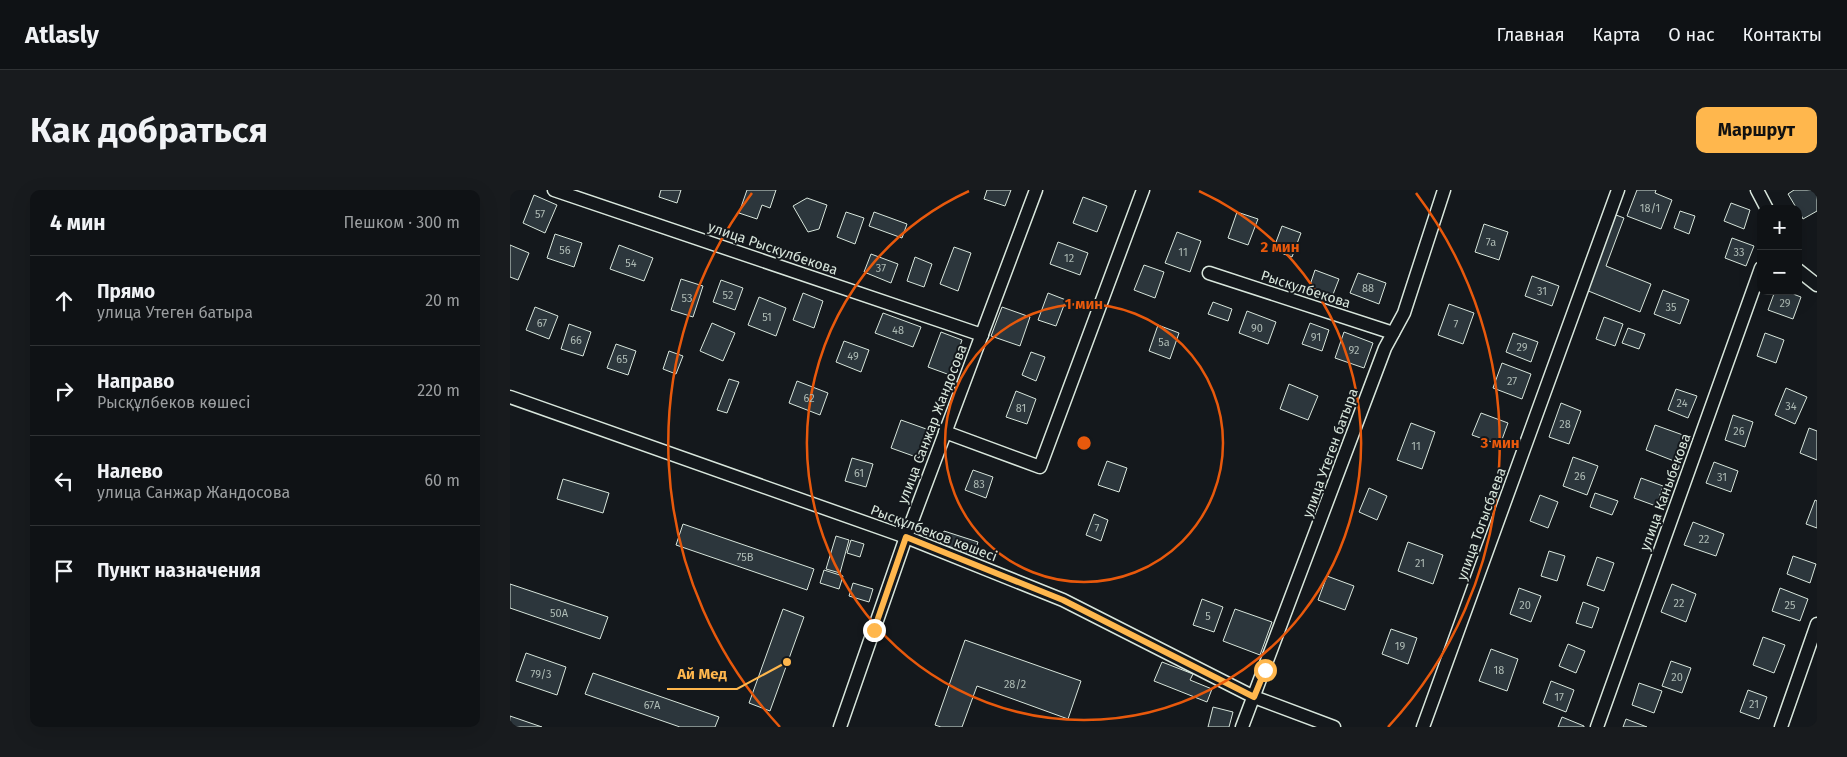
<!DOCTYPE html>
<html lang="ru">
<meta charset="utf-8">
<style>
body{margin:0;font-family:"Fira Sans",sans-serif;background:#181b1e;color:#f1f3f6}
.controls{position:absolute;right:15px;top:15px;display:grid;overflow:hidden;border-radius:10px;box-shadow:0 5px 20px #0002}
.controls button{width:45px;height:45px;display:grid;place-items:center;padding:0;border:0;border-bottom:1px solid #2f3234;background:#0f1215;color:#f1f3f6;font:25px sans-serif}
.stop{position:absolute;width:15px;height:15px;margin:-11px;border:4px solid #ffb74d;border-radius:50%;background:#fff}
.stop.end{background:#ffb74d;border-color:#fff;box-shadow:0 1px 5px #0008}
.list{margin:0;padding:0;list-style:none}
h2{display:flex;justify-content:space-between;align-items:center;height:65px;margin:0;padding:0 20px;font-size:21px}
h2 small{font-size:16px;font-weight:400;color:#9b9ea0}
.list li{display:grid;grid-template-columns:32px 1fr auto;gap:15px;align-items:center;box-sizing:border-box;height:90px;padding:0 20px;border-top:1px solid #2f3234}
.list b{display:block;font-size:19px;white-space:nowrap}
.list p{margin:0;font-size:16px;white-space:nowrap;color:#9b9ea0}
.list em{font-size:16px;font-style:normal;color:#9b9ea0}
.icon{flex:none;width:28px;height:28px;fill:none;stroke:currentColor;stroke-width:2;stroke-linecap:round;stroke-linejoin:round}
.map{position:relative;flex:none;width:1307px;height:537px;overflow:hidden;border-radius:10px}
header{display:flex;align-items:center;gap:30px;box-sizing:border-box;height:70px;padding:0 25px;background:#0f1215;border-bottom:1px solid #2f3234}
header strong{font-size:24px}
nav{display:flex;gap:28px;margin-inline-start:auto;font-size:18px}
.intro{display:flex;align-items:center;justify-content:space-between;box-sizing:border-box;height:120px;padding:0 30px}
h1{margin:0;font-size:35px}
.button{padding:12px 22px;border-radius:10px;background:#ffb74d;color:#111;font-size:18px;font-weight:700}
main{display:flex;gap:30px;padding:0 30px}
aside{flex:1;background:#0f1215;border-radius:10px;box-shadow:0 5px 20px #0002}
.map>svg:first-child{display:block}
</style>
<header>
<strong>Atlasly</strong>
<nav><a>Главная</a><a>Карта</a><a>О нас</a><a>Контакты</a></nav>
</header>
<div class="intro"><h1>Как добраться</h1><a class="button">Маршрут</a></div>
<main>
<aside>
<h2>4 мин<small>Пешком · 300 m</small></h2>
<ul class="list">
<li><svg class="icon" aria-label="ahead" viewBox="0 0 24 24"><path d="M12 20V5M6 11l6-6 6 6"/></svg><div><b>Прямо</b><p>улица Утеген батыра</p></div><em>20 m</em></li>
<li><svg class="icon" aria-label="right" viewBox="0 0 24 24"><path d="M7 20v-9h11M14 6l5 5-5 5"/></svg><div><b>Направо</b><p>Рысқұлбеков көшесі</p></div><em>220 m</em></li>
<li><svg class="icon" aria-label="left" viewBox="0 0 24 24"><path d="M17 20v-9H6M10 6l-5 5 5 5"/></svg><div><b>Налево</b><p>улица Санжар Жандосова</p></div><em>60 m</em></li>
<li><svg class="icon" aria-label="arrive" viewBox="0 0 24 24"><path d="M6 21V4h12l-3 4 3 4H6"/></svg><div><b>Пункт назначения</b></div></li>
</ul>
</aside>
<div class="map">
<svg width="1307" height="537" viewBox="0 0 1307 537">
<rect width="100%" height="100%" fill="#14181c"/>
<g fill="#2c363c" stroke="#d8e6dc">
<path d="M151,0H171L167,13L149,7Z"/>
<path d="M237,0H266L260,18L252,15L247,29L229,23Z"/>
<path d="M477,0H501L495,16L474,9Z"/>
<path d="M1127,0H1146L1145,3L1162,10L1151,39L1117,26Z"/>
<path d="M1284,0H1305L1307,3V21L1293,29L1288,19H1287L1278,4Z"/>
<path d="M24,5L47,15L35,43L13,33Z"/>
<path d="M573,7L597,16L587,42L563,33Z"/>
<path d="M297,8L317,15L309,39L298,42L283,16Z"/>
<path d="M1221,13L1240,20L1234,39L1214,31Z"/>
<path d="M1170,21L1185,26L1179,44L1164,38Z"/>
<path d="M336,22L354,28L345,54L327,47Z"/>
<path d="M364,22L397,34L392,48L359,36Z"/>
<path d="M727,22L748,29L738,55L718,48Z"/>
<path d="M1106,25L1114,28L1096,76L1141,94L1130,122L1076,100Z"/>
<path d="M974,34L998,42L989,70L965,62Z"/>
<path d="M772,36L791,43L782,67L763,60Z"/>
<path d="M667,42L691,51L680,82L655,73Z"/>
<path d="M45,44L72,53L64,77L37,68Z"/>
<path d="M1222,48L1244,56L1236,76L1215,68Z"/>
<path d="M548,52L578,63L570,85L540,74Z"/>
<path d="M0,55L19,63L8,90L0,87Z"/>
<path d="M109,55L143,68L134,91L100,79Z"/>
<path d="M444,57L461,63L448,101L430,94Z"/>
<path d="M361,64L388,74L381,93L354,82Z"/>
<path d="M405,67L422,74L414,97L397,91Z"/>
<path d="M634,75L654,82L645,108L624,100Z"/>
<path d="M805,80L829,89L822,107L799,98Z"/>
<path d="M848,83L876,93L869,114L840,103Z"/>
<path d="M1022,86L1049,96L1042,116L1015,106Z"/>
<path d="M171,89L193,96L183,127L161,120Z"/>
<path d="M211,90L233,98L225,120L203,112Z"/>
<path d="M1153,100L1179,110L1170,134L1144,124Z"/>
<path d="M1265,101H1275L1291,107L1283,129L1258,120Z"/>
<path d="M293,103L313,111L304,138L283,130Z"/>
<path d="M538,103L556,110L546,136L528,130Z"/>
<path d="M249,107L276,118L266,146L238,135Z"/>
<path d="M703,112L722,119L718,131L698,124Z"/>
<path d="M939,114L964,123L953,154L928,145Z"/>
<path d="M25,117L48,126L39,149L16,140Z"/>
<path d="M492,117L520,127L510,156L481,146Z"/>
<path d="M737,121L766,132L758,154L729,143Z"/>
<path d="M373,123L411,137L403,157L365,143Z"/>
<path d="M1094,127L1113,134L1105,156L1086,149Z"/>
<path d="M202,133L225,143L213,171L190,161Z"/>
<path d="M800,133L819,140L812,161L792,154Z"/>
<path d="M59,134L81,142L73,166L51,159Z"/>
<path d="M648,135L669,143L660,169L639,161Z"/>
<path d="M1118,138L1135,144L1129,159L1112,153Z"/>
<path d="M431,142L452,150L440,185L418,177Z"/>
<path d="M834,142L863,153L854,178L825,168Z"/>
<path d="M1003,143L1028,152L1021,172L996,162Z"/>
<path d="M1255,143L1274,150L1266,173L1247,166Z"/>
<path d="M334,151L359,160L351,182L326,172Z"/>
<path d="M106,154L126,161L118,185L97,178Z"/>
<path d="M159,161L173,166L166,184L153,179Z"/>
<path d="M521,162L535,167L526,191L512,185Z"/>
<path d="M992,173L1021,184L1012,209L983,198Z"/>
<path d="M219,189L229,192L217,223L207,220Z"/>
<path d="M287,191L318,203L310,225L279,213Z"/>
<path d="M779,194L808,206L798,230L770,219Z"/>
<path d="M1276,198L1297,207L1285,234L1265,225Z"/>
<path d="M1166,199L1187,206L1178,228L1158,220Z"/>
<path d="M506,201L526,209L517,234L496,227Z"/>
<path d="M1051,213L1071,221L1059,254L1039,247Z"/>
<path d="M971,223L998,233L990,255L962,245Z"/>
<path d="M1223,225L1243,232L1235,257L1215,250Z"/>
<path d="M391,230L419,240L409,268L381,258Z"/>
<path d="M901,233L925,242L912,279L887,270Z"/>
<path d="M1145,235L1173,245L1164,271L1136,260Z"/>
<path d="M1299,238L1307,241V270L1290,263Z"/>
<path d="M1063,267L1088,276L1077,305L1053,296Z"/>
<path d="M342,268L363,274L356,297L335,291Z"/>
<path d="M597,271L617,278L609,302L588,295Z"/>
<path d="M1204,272L1228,281L1221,302L1196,293Z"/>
<path d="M463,280L483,287L476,308L455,300Z"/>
<path d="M1131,288L1153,296L1146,316L1124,308Z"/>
<path d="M53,289L99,303L93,323L47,309Z"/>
<path d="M859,298L877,306L867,330L849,322Z"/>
<path d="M1085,303L1108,311L1102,325L1080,317Z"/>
<path d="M1030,305L1048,312L1038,338L1020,331Z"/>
<path d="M1305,310L1307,311V338L1296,334Z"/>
<path d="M584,324L598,330L591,351L576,345Z"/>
<path d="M1183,332L1214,344L1206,366L1174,355Z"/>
<path d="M173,334L304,379L297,400L166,355Z"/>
<path d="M434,341L468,352L464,364L430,354Z"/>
<path d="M326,346L339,350L330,383L316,379Z"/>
<path d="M341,350L354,354L350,367L337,363Z"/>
<path d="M898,352L933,365L923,394L888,381Z"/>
<path d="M1039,361L1055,366L1047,391L1031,386Z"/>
<path d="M1283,366L1306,374L1300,393L1277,384Z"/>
<path d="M1087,367L1104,373L1094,401L1077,395Z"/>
<path d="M314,380L333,386L329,399L310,393Z"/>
<path d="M817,386L844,396L835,420L808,410Z"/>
<path d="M343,393L363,399L359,412L339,406Z"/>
<path d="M0,394L98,427L90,449L0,418Z"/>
<path d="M1162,394L1186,404L1176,432L1151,422Z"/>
<path d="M1009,398L1031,406L1021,432L1000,424Z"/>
<path d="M1270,398L1298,409L1290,431L1262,421Z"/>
<path d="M692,409L713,417L704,442L683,435Z"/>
<path d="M1073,412L1089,418L1082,438L1066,433Z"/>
<path d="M273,419L294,427L260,521L239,513Z"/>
<path d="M725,419L762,432L750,465L713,451Z"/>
<path d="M881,439L907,448L898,474L872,464Z"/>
<path d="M1253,447L1275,455L1264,483L1243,475Z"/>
<path d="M455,450L571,491L558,529L467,496L452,537H431L425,535Z"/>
<path d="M1058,454L1075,461L1066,483L1049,476Z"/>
<path d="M981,459L1008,469L997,501L969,491Z"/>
<path d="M16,463L56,477L47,505L6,491Z"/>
<path d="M1161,471L1181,478L1172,503L1152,496Z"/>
<path d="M652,472L683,484L680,490L702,499L697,512L644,491Z"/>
<path d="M83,483L209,527L205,537H170L75,504Z"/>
<path d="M1041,491L1064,500L1056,522L1033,513Z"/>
<path d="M1129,493L1152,501L1144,523L1122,515Z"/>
<path d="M1238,500L1257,507L1249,529L1230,522Z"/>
<path d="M703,517L723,522L719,537H698Z"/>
<path d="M0,526L32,537H0Z"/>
<path d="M1052,527L1074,536V537H1048Z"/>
<path d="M1116,529L1137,537H1113Z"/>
</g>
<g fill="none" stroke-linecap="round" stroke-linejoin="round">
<g stroke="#d8e6dc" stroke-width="15">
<g id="minor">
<path d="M44,0L472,145"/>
<path d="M1247,0L1257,19"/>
<path d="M1288,80L1307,95"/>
<path d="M699,83L883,143"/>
<path d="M0,207L396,347L553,410L744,507L824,537"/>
<path d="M435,242L530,277L633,0"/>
<path d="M330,537L396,347L526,0"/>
<path d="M732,537L875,158L894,123L934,0"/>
<path d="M913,537L1108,0"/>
<path d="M1087,537L1251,78"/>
<path d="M1271,537L1307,434"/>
</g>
</g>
<use href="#minor" stroke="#14181c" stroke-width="12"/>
</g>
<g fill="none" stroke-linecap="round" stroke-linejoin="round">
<path stroke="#ffb74d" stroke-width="6" d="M364,440L396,347L553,410L744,507L755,480"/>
</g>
<g fill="none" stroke="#e8590c" stroke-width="2.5">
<circle cx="574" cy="253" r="139"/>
<path d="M689 1A277 277 0 1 1 459 1"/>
<path d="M270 537A416 416 0 0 1 242 3M906 3A416 416 0 0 1 878 537"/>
</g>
<g text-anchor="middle" stroke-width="4" stroke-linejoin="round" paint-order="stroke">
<g font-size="11" fill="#adbab4">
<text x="1140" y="22">18/1</text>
<text x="30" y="28">57</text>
<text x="981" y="56">7а</text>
<text x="55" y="64">56</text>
<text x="673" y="66">11</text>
<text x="1229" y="66">33</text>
<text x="559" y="72">12</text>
<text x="121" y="77">54</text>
<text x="371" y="82">37</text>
<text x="858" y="102">88</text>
<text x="1032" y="105">31</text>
<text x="218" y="109">52</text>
<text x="177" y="112">53</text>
<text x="1275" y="117">29</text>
<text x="1161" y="121">35</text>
<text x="257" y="131">51</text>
<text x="32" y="137">67</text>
<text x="946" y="138">7</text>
<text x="747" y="142">90</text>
<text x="388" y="144">48</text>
<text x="806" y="151">91</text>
<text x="66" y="154">66</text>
<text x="654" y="156">5а</text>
<text x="1012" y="161">29</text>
<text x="844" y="164">92</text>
<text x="343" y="170">49</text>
<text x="112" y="173">65</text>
<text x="1002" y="195">27</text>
<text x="299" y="212">62</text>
<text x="1172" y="217">24</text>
<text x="1281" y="220">34</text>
<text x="511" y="222">81</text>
<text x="1055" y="238">28</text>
<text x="1229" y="245">26</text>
<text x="906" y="260">11</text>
<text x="349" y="287">61</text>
<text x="1070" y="290">26</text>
<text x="1212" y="291">31</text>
<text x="469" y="298">83</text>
<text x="587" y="342">7</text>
<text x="1194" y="353">22</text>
<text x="235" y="371">75В</text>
<text x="910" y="377">21</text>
<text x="1169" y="417">22</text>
<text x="1015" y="419">20</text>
<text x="1280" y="419">25</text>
<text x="49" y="427">50А</text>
<text x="698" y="430">5</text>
<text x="890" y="460">19</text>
<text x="989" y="484">18</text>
<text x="31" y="488">79/3</text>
<text x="1167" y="491">20</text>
<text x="505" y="498">28/2</text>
<text x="1049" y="511">17</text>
<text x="1244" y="518">21</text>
<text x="142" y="519">67А</text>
</g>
<g font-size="14" fill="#d8e6dc" stroke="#14181c">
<text transform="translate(263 58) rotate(19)" y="5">улица Рыскулбекова</text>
<text transform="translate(796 99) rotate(18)" y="5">Рыскулбекова</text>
<text transform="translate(422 234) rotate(-69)" y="5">улица Санжар Жандосова</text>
<text transform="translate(820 263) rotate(-70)" y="5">улица Утеген батыра</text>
<text transform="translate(1155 302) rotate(-70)" y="5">улица Каныбекова</text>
<text transform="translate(971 334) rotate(-70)" y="5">улица Тогысбаева</text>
<text transform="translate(424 343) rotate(21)" y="5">Рысқұлбеков көшесі</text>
</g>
</g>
<circle cx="574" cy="253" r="8" fill="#e8590c" stroke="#14181c" stroke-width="2.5"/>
<g font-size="15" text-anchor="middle" font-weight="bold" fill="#e8590c" stroke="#14181c" stroke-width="4" stroke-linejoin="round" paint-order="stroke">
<text x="770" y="62">2 мин</text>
<text x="574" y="119">1 мин</text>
<text x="990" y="258">3 мин</text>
</g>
<path fill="none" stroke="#ffb74d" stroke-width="2" d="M277 472L227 499H157"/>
<circle fill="#ffb74d" stroke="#14181c" stroke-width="2" cx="277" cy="472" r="5"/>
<g font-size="15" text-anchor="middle" font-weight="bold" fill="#ffb74d" stroke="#14181c" stroke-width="4" stroke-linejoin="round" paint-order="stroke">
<text x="192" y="489">Ай Мед</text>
</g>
</svg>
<div class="controls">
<button>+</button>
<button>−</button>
</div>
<div class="stop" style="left:755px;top:480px"></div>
<div class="stop end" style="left:364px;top:440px"></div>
</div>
</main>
